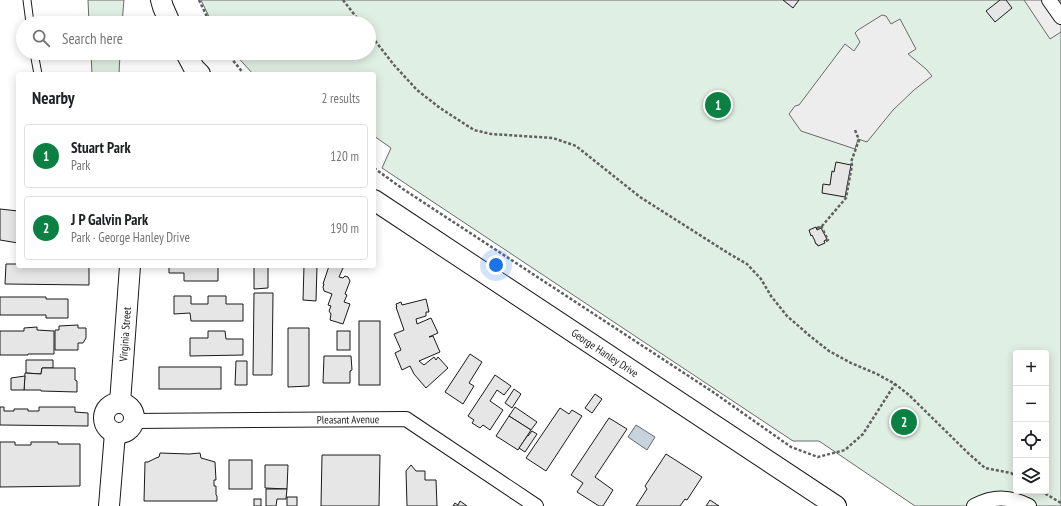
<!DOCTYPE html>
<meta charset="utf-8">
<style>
body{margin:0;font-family:"PT Sans Narrow",sans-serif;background:#f2f2f2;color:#202124}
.controls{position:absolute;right:12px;bottom:12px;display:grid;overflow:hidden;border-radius:4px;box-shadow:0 2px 10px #0003}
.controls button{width:36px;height:36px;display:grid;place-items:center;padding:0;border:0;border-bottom:1px solid #e0e0e0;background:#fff;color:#202124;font:20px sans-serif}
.you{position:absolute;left:496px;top:265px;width:14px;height:14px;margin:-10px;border:3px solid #fff;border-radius:50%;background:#1a73e8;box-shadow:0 0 0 6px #1a73e833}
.badge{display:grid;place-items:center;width:26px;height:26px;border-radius:50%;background:#0b8043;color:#fff;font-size:13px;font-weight:700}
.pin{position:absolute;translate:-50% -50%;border:2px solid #fff;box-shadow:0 1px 4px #0006}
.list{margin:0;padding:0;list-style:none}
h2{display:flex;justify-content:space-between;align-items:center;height:52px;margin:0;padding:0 16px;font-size:17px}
h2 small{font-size:13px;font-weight:400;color:#757577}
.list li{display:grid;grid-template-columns:26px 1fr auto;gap:12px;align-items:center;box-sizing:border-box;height:64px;margin:0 8px 8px;padding:0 8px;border:1px solid #e0e0e0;border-radius:4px}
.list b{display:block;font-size:15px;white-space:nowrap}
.list p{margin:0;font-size:13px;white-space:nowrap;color:#757577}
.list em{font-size:13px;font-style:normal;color:#757577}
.icon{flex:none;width:22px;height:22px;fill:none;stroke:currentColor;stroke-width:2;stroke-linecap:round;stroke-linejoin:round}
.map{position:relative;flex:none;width:1061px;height:506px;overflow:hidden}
.search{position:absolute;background:#fff;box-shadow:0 2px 10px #0003;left:16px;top:16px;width:360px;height:44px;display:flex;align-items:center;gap:10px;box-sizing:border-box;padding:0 14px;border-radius:22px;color:#757577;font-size:15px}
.panel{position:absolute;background:#fff;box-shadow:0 2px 10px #0003;left:16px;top:72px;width:360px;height:196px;border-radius:4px}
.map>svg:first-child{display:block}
</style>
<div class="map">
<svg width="1061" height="506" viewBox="0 0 1061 506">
<rect width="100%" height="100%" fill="#fff"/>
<g fill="#e0efe3" stroke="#6a6a6a" fill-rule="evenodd">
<path d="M88,0H124L122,23H89Z"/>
<path d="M201,0H1061V506H915L819,441H793L382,168L391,148L374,136V74H253L234,53H369V23H212ZM1016,353H1046V491H1016Z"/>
<path d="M91,53H120L119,74H92Z"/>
</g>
<g fill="#ededed" stroke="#6a6a6a">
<path d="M1024,0H1061V32L1050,39Z"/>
<path d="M882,15L886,16L891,24L900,19L916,49L908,54L926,69L932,76L914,90L893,110L867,142L858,139L855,149L801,131L789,114L795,106L799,105L845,44L854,51L860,42L855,33L858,30Z"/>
</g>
<path fill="#c6d2dc" stroke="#6a6a6a" d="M636,425L655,437L647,450L628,437Z"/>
<g fill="#e6e6e6" stroke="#1a1a1a">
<path d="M783,0H799L793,8Z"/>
<path d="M1000,0H1006L1012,8L995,22L986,11Z"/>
<path d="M836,162L851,165L845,197L822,193L823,184L830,185L832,171L834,172Z"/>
<path d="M0,209L18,211V243L0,240Z"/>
<path d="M816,227L817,230L821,228L827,239L824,241L825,243L818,246L817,244H816L815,242V241L812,235L811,236L809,230Z"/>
<path d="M6,264H18V266H89V285L5,284Z"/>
<path d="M169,266H218V281H184V273H169Z"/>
<path d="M254,266H268V288L254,289Z"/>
<path d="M304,266H317L316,301L303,300Z"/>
<path d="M329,266H338L343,268L339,277L343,278L345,276L348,277L350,281L345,294L347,295L344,302L350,304L343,324L330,320L331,314L329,311L331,306L328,305L332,294L324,291L323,287L324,284H323Z"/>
<path d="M254,293H273L272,375H253Z"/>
<path d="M174,296H191V304H208V296H226V304H243V321H191L190,313L174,314Z"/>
<path d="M0,297H46V299H68V318H46V315H0Z"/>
<path d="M426,299L429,312H426V316L416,319L417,324L431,318L438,333L429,337L433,336L440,352L419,361L424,365L434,357L436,360L438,357L448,368L426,388L414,374L410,366L402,370L395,353L401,350L394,334L404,330L396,307H397L396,304L401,302L402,305Z"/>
<rect x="359" y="321" width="21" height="64"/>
<path d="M78,325V328H86V338L83,343H78V350H55V330H59V326Z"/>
<path d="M37,327V330L54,331V354H28V355H0V331H24V328Z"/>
<path d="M288,328H309V386L288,387Z"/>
<path d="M208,331H225L226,339H243V355L190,356V338H208Z"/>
<rect x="337" y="331" width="13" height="19"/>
<path d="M470,354L482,362L469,383L474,386L463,404L445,392Z"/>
<path d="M324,356H351L352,370L350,371V383H323Z"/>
<path d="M26,360H53V368H42L41,374L26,373Z"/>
<path d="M236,361H247V385H235Z"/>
<rect x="159" y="367" width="62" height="22"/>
<path d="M42,368H75V380L77,381V392L41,391V390H24L25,373L41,374Z"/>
<path d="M495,375L511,386L504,395L497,390L490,401L503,410L490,430L483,425L480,428L472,423L474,420L468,416Z"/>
<path d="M25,376L24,390H11V378Z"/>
<path d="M514,389L521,394L512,408L505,403Z"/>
<path d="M595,394L602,399L592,413L585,408Z"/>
<path d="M0,407H4V411H14V409H28V411H39V407H75V412L88,413V426L0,425Z"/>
<path d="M515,407L537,422L531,430L509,416Z"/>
<path d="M560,408L569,414L572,410L582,416L546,471L526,458Z"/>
<path d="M509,416L531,430L518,450L496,436Z"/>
<path d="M609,418L627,429L595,477L613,490L603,506H599L577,492L583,483L571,475Z"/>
<path d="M532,431L537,434L525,452L519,448L528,435V436Z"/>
<path d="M0,442H15V445H31V442H58V444H80V486L0,487Z"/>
<path d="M160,453L189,454L200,453L201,458L215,462L216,480H214V486H216V495L217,496V501H144L145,462H148L156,458L159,457Z"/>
<path d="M666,454L702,477L687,500L685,499L680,506H636L647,489L645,486Z"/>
<path d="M322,455H380L379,506H321Z"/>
<rect x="229" y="460" width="23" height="29"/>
<path d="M265,465H288L287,489L265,488Z"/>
<path d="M411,465L416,471H425V480H436L437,506H407L406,471Z"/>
<path d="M266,489H287L286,499H277L276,506H266Z"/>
<rect x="287" y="497" width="10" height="9"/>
<rect x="254" y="499" width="7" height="7"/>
<path d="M710,500L719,506H706Z"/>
<path d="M460,501L467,506H453L455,503L458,505Z"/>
</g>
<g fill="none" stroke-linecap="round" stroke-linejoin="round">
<g stroke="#1a1a1a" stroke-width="9">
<g id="lane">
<path d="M27,0L30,23"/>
<path d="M34,53L38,74"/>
</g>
</g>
<g stroke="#1a1a1a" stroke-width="16">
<g id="street">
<path d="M1049,0L1061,17"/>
<path id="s1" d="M134,421L406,419L536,506"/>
<path d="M974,506C993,496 1009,496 1029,506"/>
</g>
</g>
<g stroke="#1a1a1a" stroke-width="22">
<g id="secondary">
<path d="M161,0L163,7L170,23"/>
<path d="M186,53L194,68L200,74"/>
<path id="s2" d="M374,200L836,506"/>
<circle cx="119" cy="418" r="15"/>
<path id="s3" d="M120,403L130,266"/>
<path d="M109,506L115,433"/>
</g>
</g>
<g stroke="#5f5f5f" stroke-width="2.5" stroke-dasharray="3 2" stroke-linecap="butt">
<path d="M199,0L210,23"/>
<path d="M343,0L361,23"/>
<path d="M369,33L394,65L417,90L440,108L474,130L491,134L553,138L576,146L640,197L728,253L747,264L761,279L771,296L787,316L810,336L829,351L851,363L877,374L895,384L909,395L968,453L985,468L1011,473L1016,476"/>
<path d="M227,53L244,74"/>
<path d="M374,168L403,189L713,392L791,447L818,457L845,450L863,434L895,384"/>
<path d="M821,226L828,240L824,242"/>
<path d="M817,228L822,226L846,198L852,165L851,162L859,140L855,130"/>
<path d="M1041,491L1061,503"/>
</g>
<use href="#lane" stroke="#fff" stroke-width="7"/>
<use href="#street" stroke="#fff" stroke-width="14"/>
<use href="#secondary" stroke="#fff" stroke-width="20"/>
</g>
<g text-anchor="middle" stroke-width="3" stroke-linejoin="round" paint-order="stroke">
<g font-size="11" fill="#1a1a1a" stroke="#fff">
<text dy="4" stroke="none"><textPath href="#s3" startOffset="69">Virginia Street</textPath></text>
<text dy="4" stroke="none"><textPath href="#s2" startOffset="277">George Hanley Drive</textPath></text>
<text dy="4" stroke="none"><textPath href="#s1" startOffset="214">Pleasant Avenue</textPath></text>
</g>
</g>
</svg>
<div class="controls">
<button>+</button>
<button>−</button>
<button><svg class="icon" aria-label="locate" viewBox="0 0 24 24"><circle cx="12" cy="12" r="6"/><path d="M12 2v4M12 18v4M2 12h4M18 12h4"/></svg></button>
<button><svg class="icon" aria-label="layers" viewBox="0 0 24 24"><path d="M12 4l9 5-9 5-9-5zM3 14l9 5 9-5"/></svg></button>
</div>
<div class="you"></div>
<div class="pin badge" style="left:718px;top:105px">1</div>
<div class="pin badge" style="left:904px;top:422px">2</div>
<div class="search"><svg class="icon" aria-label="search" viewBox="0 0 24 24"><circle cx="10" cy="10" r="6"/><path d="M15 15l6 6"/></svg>Search here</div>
<section class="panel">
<h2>Nearby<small>2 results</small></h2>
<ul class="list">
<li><span class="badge">1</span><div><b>Stuart Park</b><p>Park</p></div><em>120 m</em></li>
<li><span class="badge">2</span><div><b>J P Galvin Park</b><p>Park · George Hanley Drive</p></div><em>190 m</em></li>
</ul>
</section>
</div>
